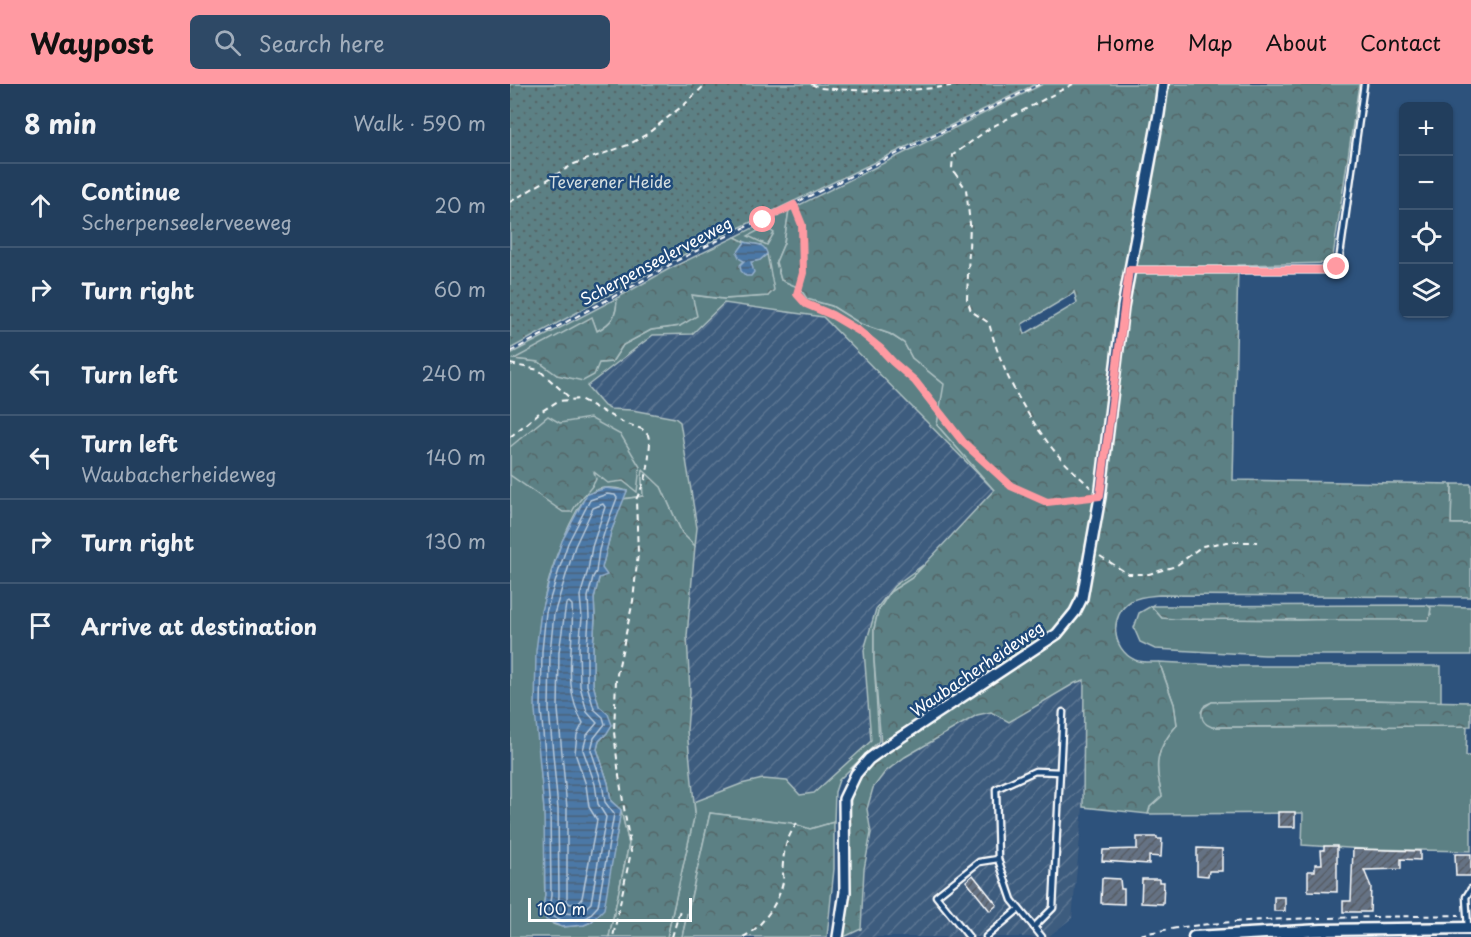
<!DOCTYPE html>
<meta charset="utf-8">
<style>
body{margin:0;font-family:"Playpen Sans",sans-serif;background:#2e4966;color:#f1f3f6}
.controls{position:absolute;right:18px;top:18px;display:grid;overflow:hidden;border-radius:9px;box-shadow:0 2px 4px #0004}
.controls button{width:54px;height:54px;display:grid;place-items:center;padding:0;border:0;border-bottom:2px solid #3f5772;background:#223e5d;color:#f1f3f6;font:30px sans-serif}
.scale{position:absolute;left:18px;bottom:15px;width:164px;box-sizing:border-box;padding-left:6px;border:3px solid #fff;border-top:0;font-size:16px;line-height:21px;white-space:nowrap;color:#fff;-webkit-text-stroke:4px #1f4a7a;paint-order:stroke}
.stop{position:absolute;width:18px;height:18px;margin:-14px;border:4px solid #ff9aa2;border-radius:50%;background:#fff}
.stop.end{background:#ff9aa2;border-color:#fff;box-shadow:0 2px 6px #0008}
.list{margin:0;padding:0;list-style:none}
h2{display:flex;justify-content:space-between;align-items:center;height:78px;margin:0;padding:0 24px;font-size:26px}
h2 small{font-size:20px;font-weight:400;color:#a2aebc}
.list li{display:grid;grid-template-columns:39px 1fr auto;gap:18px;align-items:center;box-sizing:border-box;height:84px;padding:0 24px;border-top:2px solid #3f5772}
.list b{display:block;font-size:22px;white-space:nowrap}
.list p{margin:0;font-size:20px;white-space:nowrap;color:#a2aebc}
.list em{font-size:20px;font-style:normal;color:#a2aebc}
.icon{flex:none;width:33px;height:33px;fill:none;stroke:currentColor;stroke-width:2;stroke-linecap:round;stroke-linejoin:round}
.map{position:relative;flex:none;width:961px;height:853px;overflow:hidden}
header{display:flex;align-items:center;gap:36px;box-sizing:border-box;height:84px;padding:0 30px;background:#ff9aa2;color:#111}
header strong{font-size:28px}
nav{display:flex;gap:33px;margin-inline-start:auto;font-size:21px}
.search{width:420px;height:54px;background:#2e4966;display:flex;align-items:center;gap:15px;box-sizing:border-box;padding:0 21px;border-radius:9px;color:#a2aebc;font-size:22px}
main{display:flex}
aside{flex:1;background:#223e5d}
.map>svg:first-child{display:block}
</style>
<header>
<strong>Waypost</strong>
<div class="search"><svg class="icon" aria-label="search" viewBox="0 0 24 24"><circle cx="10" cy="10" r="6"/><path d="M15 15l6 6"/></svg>Search here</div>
<nav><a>Home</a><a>Map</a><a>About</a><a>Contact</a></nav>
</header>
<main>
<aside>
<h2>8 min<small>Walk · 590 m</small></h2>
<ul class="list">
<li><svg class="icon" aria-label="ahead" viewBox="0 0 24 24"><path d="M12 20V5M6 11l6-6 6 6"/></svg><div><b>Continue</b><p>Scherpenseelerveeweg</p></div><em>20 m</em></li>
<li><svg class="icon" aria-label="right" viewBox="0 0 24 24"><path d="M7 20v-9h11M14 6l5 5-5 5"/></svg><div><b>Turn right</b></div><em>60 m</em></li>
<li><svg class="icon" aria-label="left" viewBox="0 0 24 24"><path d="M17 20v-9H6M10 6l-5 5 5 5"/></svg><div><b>Turn left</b></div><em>240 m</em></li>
<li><svg class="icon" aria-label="left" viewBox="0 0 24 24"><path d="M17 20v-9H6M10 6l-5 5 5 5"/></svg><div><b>Turn left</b><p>Waubacherheideweg</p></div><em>140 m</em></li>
<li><svg class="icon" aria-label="right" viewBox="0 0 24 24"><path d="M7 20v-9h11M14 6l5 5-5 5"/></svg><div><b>Turn right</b></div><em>130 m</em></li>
<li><svg class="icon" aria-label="arrive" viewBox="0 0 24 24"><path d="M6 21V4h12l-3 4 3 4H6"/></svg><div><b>Arrive at destination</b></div></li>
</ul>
</aside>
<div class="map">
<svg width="961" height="853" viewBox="0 0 961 853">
<defs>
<pattern id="industrial-furrows" width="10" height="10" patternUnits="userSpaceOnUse" patternTransform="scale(1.5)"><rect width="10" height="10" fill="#3e5c7e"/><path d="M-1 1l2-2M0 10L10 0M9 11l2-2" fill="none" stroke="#5b7491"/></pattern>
<pattern id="forest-crowns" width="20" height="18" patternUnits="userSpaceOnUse" patternTransform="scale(1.5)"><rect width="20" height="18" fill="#5c8084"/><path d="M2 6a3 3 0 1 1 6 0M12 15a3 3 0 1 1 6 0" fill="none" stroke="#546668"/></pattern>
<pattern id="park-dots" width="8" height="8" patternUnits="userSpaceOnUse" patternTransform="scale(1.5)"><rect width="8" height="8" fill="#5c8084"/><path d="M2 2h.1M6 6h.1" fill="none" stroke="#546668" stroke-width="1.8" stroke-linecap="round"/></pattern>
<pattern id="water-rules" width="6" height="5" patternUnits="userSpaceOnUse" patternTransform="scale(1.5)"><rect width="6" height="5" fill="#4b78a6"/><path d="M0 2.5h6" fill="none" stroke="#4c6279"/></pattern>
<pattern id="building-hatch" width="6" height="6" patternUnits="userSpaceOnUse" patternTransform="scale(1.5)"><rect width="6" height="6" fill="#657284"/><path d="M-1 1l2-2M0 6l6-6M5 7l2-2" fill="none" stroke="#575d65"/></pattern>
</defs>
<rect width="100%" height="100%" fill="#2d527c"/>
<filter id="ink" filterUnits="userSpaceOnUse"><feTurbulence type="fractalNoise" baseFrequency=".0167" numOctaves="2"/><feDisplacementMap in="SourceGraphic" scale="12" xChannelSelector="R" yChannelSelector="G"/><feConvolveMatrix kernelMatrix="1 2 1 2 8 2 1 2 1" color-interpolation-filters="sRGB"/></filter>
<g filter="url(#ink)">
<g fill="url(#industrial-furrows)">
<path d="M214,219L313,233L484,406L413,481L384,502L354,566L361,657L304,709L290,711L277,697L231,700L184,718L177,646L180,608L177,552L187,444L170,338L165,334L122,326L100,325L94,322L77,302L143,251L182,249Z"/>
<path d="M574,596L573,723L562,834L538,853H336L351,845L354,785L361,749L357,725L363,704L375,688L395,673L467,631L481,628L500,637L565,599Z"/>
</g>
<g fill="#5c8084" stroke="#aec0c2" stroke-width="1.5">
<path d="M279,126L274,159L266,178L271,196L290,204L297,215L322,222L351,240L380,250L394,259L402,274L435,301L427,341L484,406L313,233L214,219L182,250L143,251L77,302L94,322L100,325L122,326L165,334L170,338L187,444L185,462L172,450L151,403L132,394L133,412L113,415L117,407C81,396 73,414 59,442C13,538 26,624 34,725C37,753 33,783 35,811L33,825L43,840L52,843L74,841L81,838L93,825L111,726L119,760L99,853H0V270L107,214C107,232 102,239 87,247L82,234L5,275L29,278L47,291L89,279L102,278L113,261L141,246L170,242L181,211L214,215L258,212L251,161L237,159L225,153Z"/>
<path d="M942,400H961V440H941Z"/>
<path d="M413,481L402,494L380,508L368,527L364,545V576L369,657L329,696L325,708L324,738L300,745L281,739L200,729L172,853H157L185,729L184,718L231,700L253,695L277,697L290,711L304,709L361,657L354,566L366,525L384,502Z"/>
<path d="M643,521L642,523L652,534L789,536L921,530L918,522L961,523V571H755L645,565L630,558L624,544L629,529Z"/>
<path d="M649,578L728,582H931V618L852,616L702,618L695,621L691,628L702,643L957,642L956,672H961V767L854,765L792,761L793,729H791L638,730L640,723L652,712C644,681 645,665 667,641L664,620Z"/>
</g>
<g fill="url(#forest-crowns)" stroke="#aec0c2" stroke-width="1.5" fill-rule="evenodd">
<path d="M533,0H849L822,179L728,181L723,396L942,400L941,440H961V513L649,511C640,512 630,512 621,517C599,531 601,565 625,576C632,579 641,578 649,578L664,620L667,641C645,665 644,681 652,712L640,723L638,730L573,723L574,596L565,599L499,638L481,628L467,631L395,673L375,688L363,704L357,725L361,749L354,785L351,845L334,853L339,813L341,709C347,692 358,682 372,672L364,576V545L368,527L380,508L402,494L484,406L427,341L434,300L402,274L394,259L380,250L351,240L322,222L297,215L290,204L271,196L266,178L274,159L279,126ZM564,207L567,219L515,250L512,240L564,209Z"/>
<path d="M255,143L264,149L257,161L238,152Z"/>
<path d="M225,153L235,158L228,169L241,178L250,176L257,170L264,206L258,212L214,215L182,211L187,232L170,242L141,246L113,261L102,278L89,279L84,291L73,297L47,291L29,278L4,275L82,233L87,247C102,239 107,232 107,214L157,186Z"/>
<path d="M38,332L50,339L80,334L111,351L130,383L127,408L113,397L98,399L84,388L86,395C81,408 68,414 62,428H53L0,391V363Z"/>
<path d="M133,386L151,403L172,449L185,462L177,552L180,608L177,646L185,729L157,853H99L119,760L111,726L101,717L98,699L87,665L89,657L97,649L98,630L89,623L83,600V563L85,534L84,514L101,448L113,415L133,412L132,394Z"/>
<path d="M917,521L921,524L919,536H892L664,535L652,534L641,522Z"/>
<path d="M852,616L961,618V642L702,643C693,640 690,633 693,624L702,618Z"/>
<path d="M200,729L281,739L300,745L324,738V785L317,853H172Z"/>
</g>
<path fill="url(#park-dots)" stroke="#aec0c2" stroke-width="1.5" d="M0,0H526L169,173L0,265Z"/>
<g fill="url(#water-rules)" stroke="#93aeca" stroke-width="1.5">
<path d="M235,158C243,161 255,158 257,170L250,176L241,178L244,188L241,192H236L231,187L230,181L234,177L230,175L227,169Z"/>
<path d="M96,404L117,407L101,448L92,484L97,491L89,494L84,514L85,534L83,563V600L89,622L98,630L102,641L97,649L89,657L87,665L98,699L101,717L111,726L94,825L81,838L74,841L52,843L36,836L33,825L35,811L34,726L25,626L26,567L31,527L42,487L52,457L77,410Z"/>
</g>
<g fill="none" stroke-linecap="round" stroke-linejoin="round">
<g stroke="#b7c9db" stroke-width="1.5">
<path d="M97,410L105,411L107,414L95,446L89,466L86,488L83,493L78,513L79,534L77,563V601L84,625L93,633L95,640L84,654L81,666L92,699L95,718L104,730L88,822L78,833L72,835L53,837L42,832L39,825L41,811L40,725L31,626L32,567L36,528L48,489L58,459L80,416Z"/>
<path d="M93,420L95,423L82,463L78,486L70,512L72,534L69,563L70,602L77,628L87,639L77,651L73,666L85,700L88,720L96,733L81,819C72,829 61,832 48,827L49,811L48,725L39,626L40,568L44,530L65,462L83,424Z"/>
<path d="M59,518L62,521C65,560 51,603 73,639L67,651L65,669L76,701L79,723L87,736L72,814L68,819L60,820L57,817V724L48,626L49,568L56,520Z"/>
</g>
</g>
<g fill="url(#building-hatch)" stroke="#fff" stroke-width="1.5">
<rect x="768" y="728" width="17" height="15"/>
<path d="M627,753H647V755H652L651,773L639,772V780L592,777L593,766L627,765Z"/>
<path d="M814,762H827V808L798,807V787H805V780H812L811,766H814Z"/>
<path d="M687,764L712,765V787H699L698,792L687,791Z"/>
<path d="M843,765L910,767V776L891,775V785L854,786L861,803L860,828H833V817H841Z"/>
<path d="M945,770H961V792H946Z"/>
<path d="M463,791L487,821L480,827L456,797Z"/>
<path d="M592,794L610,795L611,805H614V820L591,819Z"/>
<path d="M632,795H649V798H654L653,820L631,819Z"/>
<rect x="764" y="813" width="11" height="14"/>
</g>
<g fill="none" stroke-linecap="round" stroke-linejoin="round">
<g stroke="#fff" stroke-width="9">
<g id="service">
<path d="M619,186H819L827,183L829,178L854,0"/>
<path d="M524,843L502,816L488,775L486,705L525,687L550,688"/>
<path d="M958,844L956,813L961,805"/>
<path d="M459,853L426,812L469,778L488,775"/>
<path d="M476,853L509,825"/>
<path d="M532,853L524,843L543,824L553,628"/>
</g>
</g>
<g stroke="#fff" stroke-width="14">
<path id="minor" d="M328,853L335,808L334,715L346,690L359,675L370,667L547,550L565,528L572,514L590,413L613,223L649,30L653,0"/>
</g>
<g stroke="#fff" stroke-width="15">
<path id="tertiary" d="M684,853L812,846L961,844"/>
</g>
<g stroke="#fff" stroke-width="2" stroke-dasharray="6 4.5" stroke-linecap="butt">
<path d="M301,0L310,4C357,8 406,8 453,0"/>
<path d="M563,0L480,44L443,71L442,85L456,105L460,140L457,215L461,227L479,239C491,286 512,325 542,364C553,378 568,391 581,404"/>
<path d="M0,118L64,80L118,61L137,50L175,20L196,0"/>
<path d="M283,121L292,141L293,189L287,210L296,220L322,231L349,247L370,264L383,278L405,297L453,358L501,403L538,418L579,414"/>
<path d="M0,268L116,206L168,176L530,0"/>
<path d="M0,280L29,286L60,314"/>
<path d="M0,353L29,329L48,317L70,315L112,338L132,345L138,351L140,359L138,383L135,396L126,416L128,469L123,517L106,595L104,648L109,692L121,768L103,853"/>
<path d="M590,472L618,490H639L666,482L692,462L717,458H747"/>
<path d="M820,834L949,831"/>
<path d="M162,853L170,826"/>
<path d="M233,853C251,845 269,818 273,798C274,792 272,785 273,779C274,762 279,750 289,736"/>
<path d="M620,853C683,838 746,836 811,834"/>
</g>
<use href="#service" stroke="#1f4a7a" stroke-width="4.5"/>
<use href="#minor" stroke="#1f4a7a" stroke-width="9"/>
<use href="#tertiary" stroke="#1f4a7a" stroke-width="10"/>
</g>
</g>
<g fill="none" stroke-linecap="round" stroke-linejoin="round" filter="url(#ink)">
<path stroke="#ff9aa2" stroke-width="8" d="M253,136L284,121L292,141L293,189L287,210L296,220L322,231L349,247L370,264L383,278L405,297L453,358L501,402L537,418L590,412L619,186H819L827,183"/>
</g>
<g text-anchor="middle" stroke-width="5" stroke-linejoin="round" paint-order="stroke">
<g font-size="16" fill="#d6dfe0" stroke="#1f4a7a">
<text x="100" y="104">Teverener Heide</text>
</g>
<g font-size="16" fill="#fff" stroke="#1f4a7a">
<text transform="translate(146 177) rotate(-28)" y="6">Scherpenseelerveeweg</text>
<text transform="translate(467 585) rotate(-34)" y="6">Waubacherheideweg</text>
</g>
</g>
</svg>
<div class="controls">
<button>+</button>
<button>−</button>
<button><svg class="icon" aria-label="locate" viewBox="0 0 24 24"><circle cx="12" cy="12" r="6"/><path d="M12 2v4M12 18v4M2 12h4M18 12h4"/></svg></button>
<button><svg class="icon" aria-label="layers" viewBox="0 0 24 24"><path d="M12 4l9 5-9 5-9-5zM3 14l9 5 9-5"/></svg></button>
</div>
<div class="scale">100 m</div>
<div class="stop" style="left:253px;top:136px"></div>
<div class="stop end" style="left:827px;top:183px"></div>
</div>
</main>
